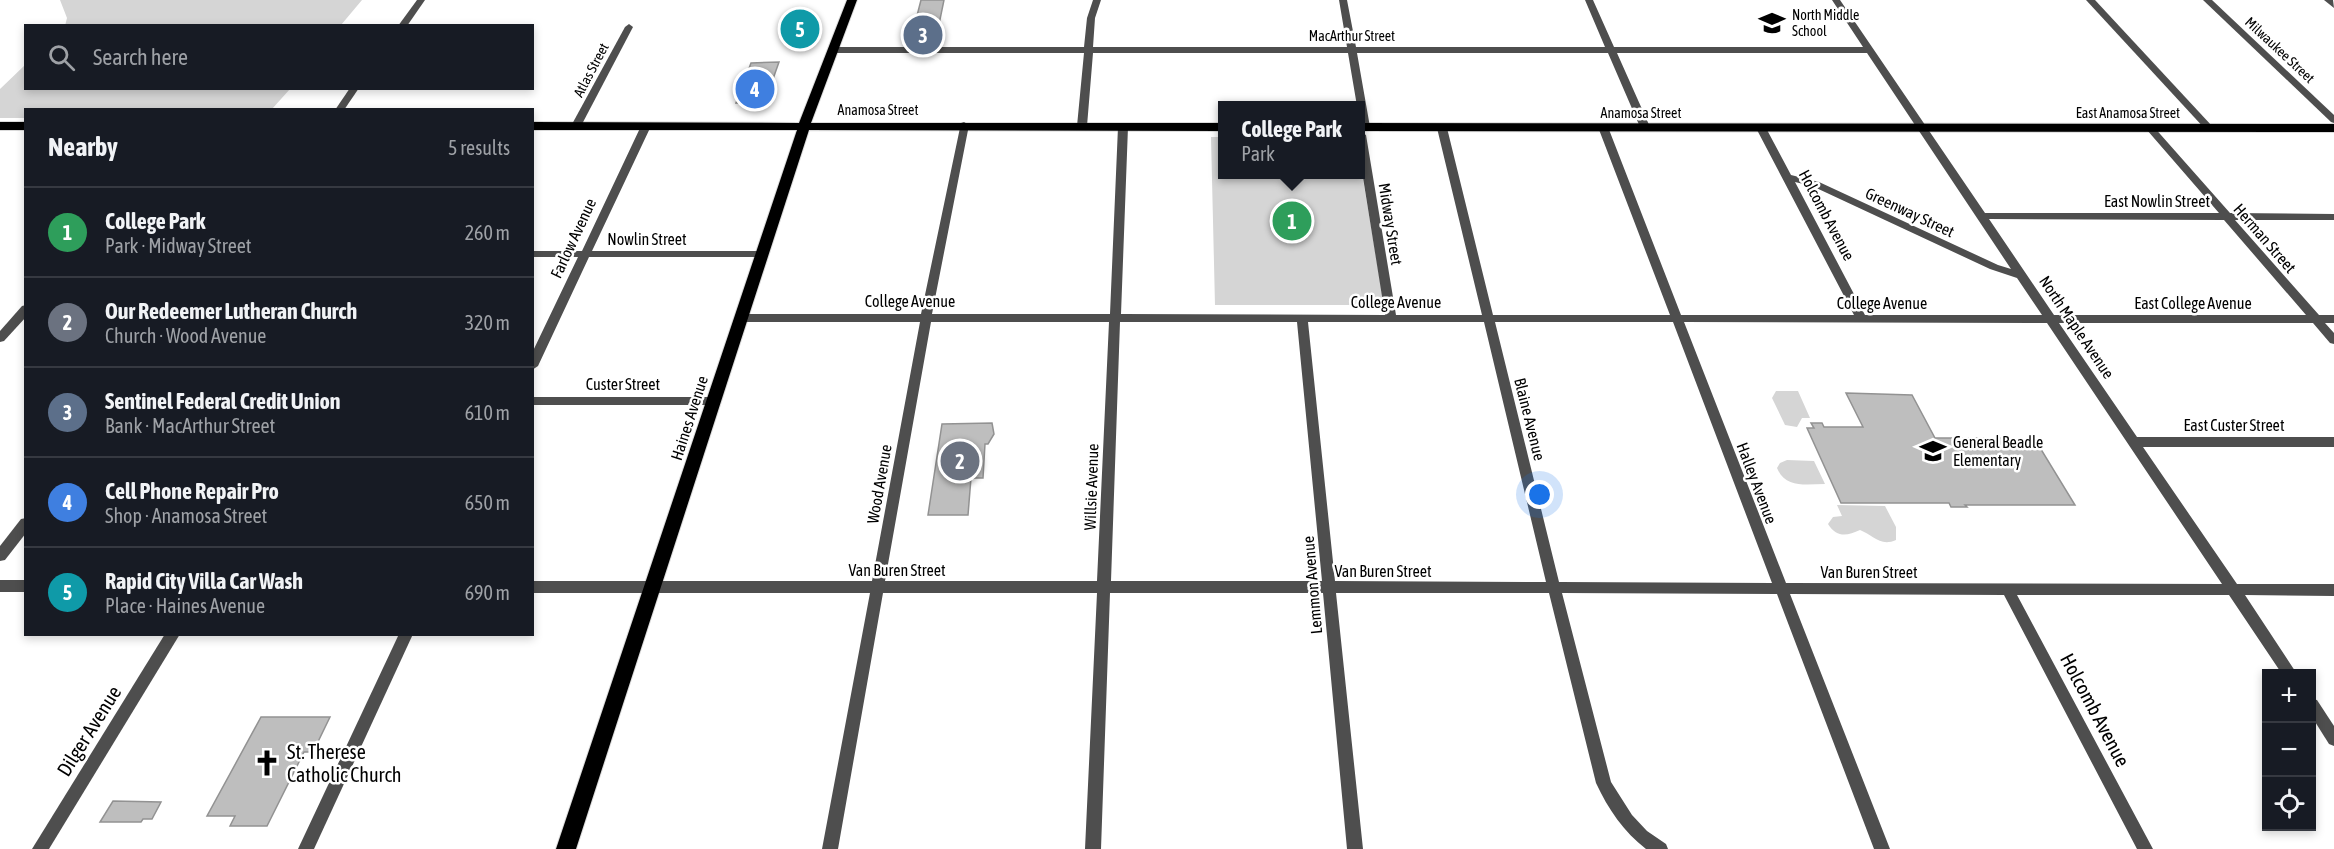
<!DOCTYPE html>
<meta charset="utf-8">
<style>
body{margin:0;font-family:"Asap Condensed",sans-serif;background:#242831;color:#f1f3f6}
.controls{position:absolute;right:18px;bottom:18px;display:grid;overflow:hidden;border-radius:0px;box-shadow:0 3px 9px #0003}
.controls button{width:54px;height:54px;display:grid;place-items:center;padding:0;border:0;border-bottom:2px solid #363941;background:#171b24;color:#f1f3f6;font:30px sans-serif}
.you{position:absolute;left:1540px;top:495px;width:21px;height:21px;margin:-15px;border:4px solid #fff;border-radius:50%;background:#1a73e8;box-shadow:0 0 0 9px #1a73e833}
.badge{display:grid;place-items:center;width:39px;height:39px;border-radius:50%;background:#1a73e8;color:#fff;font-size:20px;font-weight:700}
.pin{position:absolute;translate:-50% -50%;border:3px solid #fff;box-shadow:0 2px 6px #0006}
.popup{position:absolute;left:1218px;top:101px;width:147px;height:78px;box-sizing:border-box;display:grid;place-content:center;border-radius:0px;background:#171b24;filter:drop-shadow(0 2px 4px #0005);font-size:20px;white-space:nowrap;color:#9ea1a6}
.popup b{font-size:22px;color:#f1f3f6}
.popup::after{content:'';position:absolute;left:50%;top:100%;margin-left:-12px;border:12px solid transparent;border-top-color:#171b24}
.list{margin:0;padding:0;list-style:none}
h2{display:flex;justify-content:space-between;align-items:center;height:78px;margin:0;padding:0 24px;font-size:26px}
h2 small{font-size:20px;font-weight:400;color:#9ea1a6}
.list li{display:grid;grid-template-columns:39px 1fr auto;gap:18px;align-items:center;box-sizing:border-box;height:90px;padding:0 24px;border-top:2px solid #363941}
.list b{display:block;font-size:22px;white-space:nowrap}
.list p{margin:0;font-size:20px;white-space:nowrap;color:#9ea1a6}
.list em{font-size:20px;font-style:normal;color:#9ea1a6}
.icon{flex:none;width:33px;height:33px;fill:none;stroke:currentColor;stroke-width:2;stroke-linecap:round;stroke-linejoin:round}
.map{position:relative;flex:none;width:2334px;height:849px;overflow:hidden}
.search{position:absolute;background:#171b24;box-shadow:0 3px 9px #0003;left:24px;top:24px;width:510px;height:66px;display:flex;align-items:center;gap:15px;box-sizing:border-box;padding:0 21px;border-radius:0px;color:#9ea1a6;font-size:22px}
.panel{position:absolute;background:#171b24;box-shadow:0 3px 9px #0003;left:24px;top:108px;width:510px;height:528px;border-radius:0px}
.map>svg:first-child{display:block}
</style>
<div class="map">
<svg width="2334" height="849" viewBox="0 0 2334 849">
<rect width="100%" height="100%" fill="#fff"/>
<g fill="#d5d5d5">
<path d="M60,0H362L341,25L65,26L67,18Z"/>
<path d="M25,65L26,88L290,89L272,109L26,110L25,118H0V89Z"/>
<path d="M1211,137H1223V174H1361V167L1384,305H1215Z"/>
<path d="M1776,391H1798L1810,418H1802L1797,427L1785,425L1772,398Z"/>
<path d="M1787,460L1814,461L1825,484C1807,484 1786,489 1777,468L1780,463Z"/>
<path d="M1837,505L1885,506L1896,527V540C1880,547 1873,535 1860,530C1847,536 1837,538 1828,524L1833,517L1842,516Z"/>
</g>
<g fill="#bebebe" stroke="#929292" stroke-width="1.5">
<path d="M921,0H944L936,39H911Z"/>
<path d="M798,21L810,22L803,37H791Z"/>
<path d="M779,62L773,79L775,82L772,85L765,103H736L751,63Z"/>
<path d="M1846,393L1912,395L1935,438H2011L2016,446H2039L2075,505H1965L1967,507H1951L1949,503H1841L1807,428H1814L1811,423H1822L1824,427H1863Z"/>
<path d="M992,423L994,434L988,444H985L983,478H971L968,515H928L942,424Z"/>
<path d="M261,717H330L313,752H304L267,826H230L235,816H207Z"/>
<path d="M113,801L161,802L152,819H143L141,822H100Z"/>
</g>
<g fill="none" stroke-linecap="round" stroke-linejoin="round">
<g stroke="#dbdbdb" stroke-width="2">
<g id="major">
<path d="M847,0H857L811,123H1223V131L809,130L576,849H556L797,130H532V122L799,123Z"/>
<rect x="0" y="122" width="26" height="8"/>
<path d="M1361,123L2334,124V132L1361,131Z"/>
</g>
</g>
<g fill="#4e4e4e" fill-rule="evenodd">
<path d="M417,0H425L407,26H398Z"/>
<path d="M1093,0H1101L1095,18L1093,47H1347L1339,0H1347L1356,47H1605L1585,0H1593L1614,47H1863L1832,0H1840L1985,213H2219L2147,130V126H2153L2230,213L2334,214V220H2235L2319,315H2334V323H2325L2334,333V344L2330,343L2313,323H2059L2137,437H2334V447H2143L2237,584H2334V596L2245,595L2297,674H2282L2229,595H2017L2153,849H2137L2004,595L1790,594L1890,849H1874L1777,594L1562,593L1611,782L1632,815L1647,831L1666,844L1668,849H1646C1624,832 1608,809 1596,783L1549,593H1336L1363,849H1347L1323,593H1110L1101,849H1085L1097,593H883L838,849H822L870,593H532V581H872L920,322H741L735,318L741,314H921L961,123L964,122L969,125L932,314H1110L1118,127L1123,124L1128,127L1121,314L1385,315L1361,165V132L1366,135L1396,315H1482L1437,128L1442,125L1447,128L1493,315H1670L1598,127L1603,124L1608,127L1681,315H1854L1756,128L1761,125L1766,128L1791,175L1819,182L1998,265L2011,269L1867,53H1617L1650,127L1645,130L1640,127L1608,53H1357L1370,127L1365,130L1361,128V106H1357L1348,53H1093L1087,126L1082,129L1077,126L1084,53H834L830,50L834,47H1084L1087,18ZM1795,182L1812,186L1990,269L2017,278L2042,315H1865ZM1989,219L2224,220L2306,315H2054ZM931,322H1109L1097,581H885ZM1120,322H1297L1322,581H1111ZM1308,322H1484L1546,582L1335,581ZM1495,322H1673L1772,583L1559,582ZM1684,322L2047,323L2222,584L1786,583Z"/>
<path d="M2086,0H2095L2212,126V130H2206Z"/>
<path d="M2203,0H2212L2334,115V123L2331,122Z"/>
<path d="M2324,0H2333L2334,8Z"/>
<path d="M629,24L633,27L581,126L576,129L573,128L571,126L625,27Z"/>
<path d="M350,88H359L344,110H335Z"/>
<path d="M646,123L651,126L592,251H762L767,254L762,257H589L538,366L532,370V353L578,257H532V251H582L641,126Z"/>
<path d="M26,305V317L4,341L0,342V331L22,306Z"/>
<path d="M532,397H713L719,401L713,405H532Z"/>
<path d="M26,518V533L5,560L0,561V546L21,519Z"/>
<rect x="0" y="580" width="26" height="12"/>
<path d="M165,634H180L49,849H32Z"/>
<path d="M399,634H413L314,849H298Z"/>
<path d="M2312,699L2317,700L2334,726V746L2329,744L2312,717Z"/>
</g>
<use href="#major" fill="#000" fill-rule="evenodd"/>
</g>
<defs>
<g id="school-bare" transform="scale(2.07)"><path d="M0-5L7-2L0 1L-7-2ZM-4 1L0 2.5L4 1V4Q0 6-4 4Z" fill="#000" stroke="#fff" stroke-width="2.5" paint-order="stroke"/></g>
<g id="church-bare" transform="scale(2.07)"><path d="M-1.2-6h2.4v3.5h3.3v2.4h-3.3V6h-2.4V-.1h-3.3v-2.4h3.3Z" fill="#000" stroke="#fff" stroke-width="2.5" paint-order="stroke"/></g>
</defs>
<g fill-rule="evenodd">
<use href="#school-bare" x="1772" y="23"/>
<use href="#school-bare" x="1933" y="451"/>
<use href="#church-bare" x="267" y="763"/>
</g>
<g text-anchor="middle" stroke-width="5" stroke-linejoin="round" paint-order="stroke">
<g font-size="14" fill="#000" stroke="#fff" text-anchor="start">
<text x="1792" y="20">North Middle<tspan x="1792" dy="16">School</tspan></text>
</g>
<g font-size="14" fill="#000" stroke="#fff">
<text x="1352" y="41">MacArthur Street</text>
<text transform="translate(2280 50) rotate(43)" y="5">Milwaukee Street</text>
<text transform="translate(591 70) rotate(-62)" y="5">Atlas Street</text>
<text x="878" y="115">Anamosa Street</text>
<text x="1641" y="118">Anamosa Street</text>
<text x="2128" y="118">East Anamosa Street</text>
</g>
<g font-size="16" fill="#000" stroke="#fff">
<text x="2157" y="207">East Nowlin Street</text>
<text transform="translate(1910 212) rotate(25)" y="6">Greenway Street</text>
<text transform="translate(1827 215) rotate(62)" y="6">Holcomb Avenue</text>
<text transform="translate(1391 224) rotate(81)" y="6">Midway Street</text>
<text transform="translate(573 238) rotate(-65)" y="6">Farlow Avenue</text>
<text transform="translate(2265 238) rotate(49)" y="6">Herman Street</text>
<text x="647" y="245">Nowlin Street</text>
<text x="910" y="307">College Avenue</text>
<text x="1396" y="308">College Avenue</text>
<text x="1882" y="309">College Avenue</text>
<text x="2193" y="309">East College Avenue</text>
<text transform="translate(2077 327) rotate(56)" y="6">North Maple Avenue</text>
<text x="623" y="390">Custer Street</text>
<text transform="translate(689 418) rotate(-72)" y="6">Haines Avenue</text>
<text transform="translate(1530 419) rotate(76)" y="6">Blaine Avenue</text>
<text x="2234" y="431">East Custer Street</text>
<text transform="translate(1757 483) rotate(69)" y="6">Halley Avenue</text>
<text transform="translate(879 484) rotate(-80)" y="6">Wood Avenue</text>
<text transform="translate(1091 487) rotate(-88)" y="6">Willsie Avenue</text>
<text x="897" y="576">Van Buren Street</text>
<text x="1383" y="577">Van Buren Street</text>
<text x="1869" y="578">Van Buren Street</text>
<text transform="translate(1312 585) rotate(-95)" y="6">Lemmon Avenue</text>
</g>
<g font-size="16" fill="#000" stroke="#fff" text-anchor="start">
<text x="1953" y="448">General Beadle<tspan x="1953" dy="18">Elementary</tspan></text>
</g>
<g font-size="20" fill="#000" stroke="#fff">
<text transform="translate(2095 710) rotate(62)" y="7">Holcomb Avenue</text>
<text transform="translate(89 731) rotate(-58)" y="7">Dilger Avenue</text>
</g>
<g font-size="20" fill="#000" stroke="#fff" text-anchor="start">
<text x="287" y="759">St. Therese<tspan x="287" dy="23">Catholic Church</tspan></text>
</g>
</g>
</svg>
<div class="controls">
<button>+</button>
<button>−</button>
<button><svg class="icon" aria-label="locate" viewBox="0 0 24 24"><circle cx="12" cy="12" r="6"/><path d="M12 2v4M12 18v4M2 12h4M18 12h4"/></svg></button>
</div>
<div class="you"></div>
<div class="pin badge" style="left:1292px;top:221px;background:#2e9e5b">1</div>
<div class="popup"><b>College Park</b>Park</div>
<div class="pin badge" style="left:960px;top:461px;background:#6b7280">2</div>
<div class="pin badge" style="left:923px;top:35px;background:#5c6f8a">3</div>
<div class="pin badge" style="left:755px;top:89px;background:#3f7fe0">4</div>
<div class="pin badge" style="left:800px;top:29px;background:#0f9aa8">5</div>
<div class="search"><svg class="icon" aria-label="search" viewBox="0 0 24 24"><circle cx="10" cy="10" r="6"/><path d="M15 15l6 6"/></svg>Search here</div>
<section class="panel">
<h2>Nearby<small>5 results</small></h2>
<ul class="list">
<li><span class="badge" style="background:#2e9e5b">1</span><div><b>College Park</b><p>Park · Midway Street</p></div><em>260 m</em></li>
<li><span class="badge" style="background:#6b7280">2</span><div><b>Our Redeemer Lutheran Church</b><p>Church · Wood Avenue</p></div><em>320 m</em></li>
<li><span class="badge" style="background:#5c6f8a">3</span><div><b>Sentinel Federal Credit Union</b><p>Bank · MacArthur Street</p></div><em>610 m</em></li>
<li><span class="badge" style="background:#3f7fe0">4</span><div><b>Cell Phone Repair Pro</b><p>Shop · Anamosa Street</p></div><em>650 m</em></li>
<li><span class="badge" style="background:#0f9aa8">5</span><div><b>Rapid City Villa Car Wash</b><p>Place · Haines Avenue</p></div><em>690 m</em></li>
</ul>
</section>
</div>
